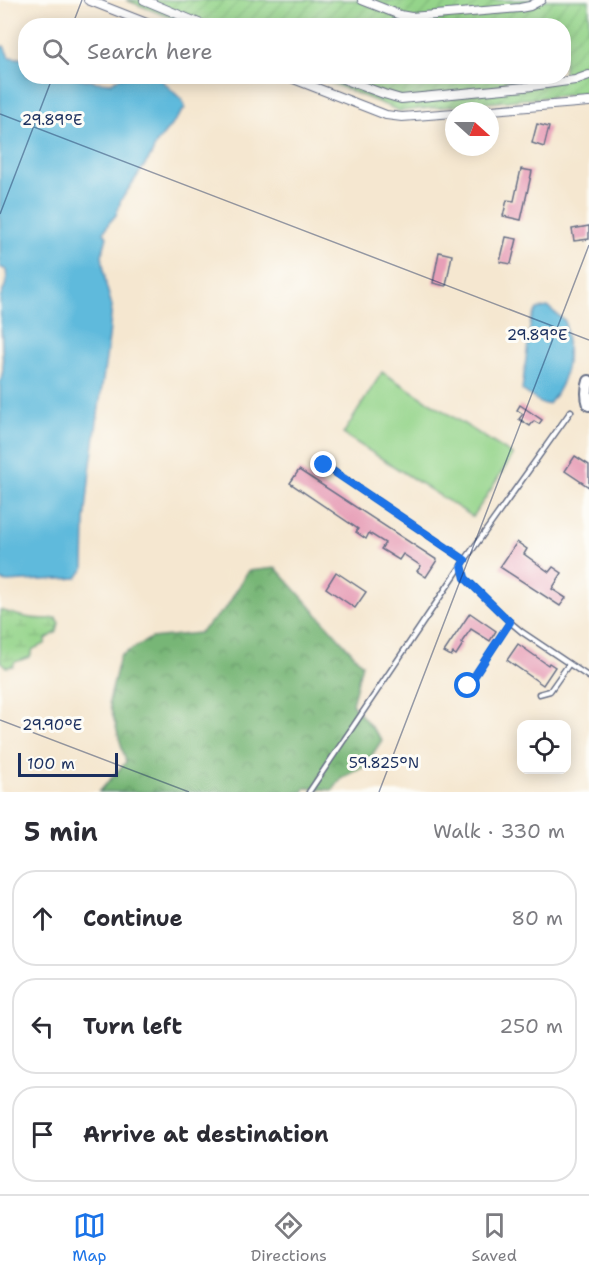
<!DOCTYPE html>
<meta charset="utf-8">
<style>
body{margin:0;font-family:"Shantell Sans",sans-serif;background:#f2f2f3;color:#2b2b33}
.controls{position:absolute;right:18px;bottom:18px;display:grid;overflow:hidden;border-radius:12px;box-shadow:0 3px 15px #0003}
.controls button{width:54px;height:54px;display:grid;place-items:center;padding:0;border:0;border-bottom:2px solid #e1e1e2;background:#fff;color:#2b2b33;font:30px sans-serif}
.compass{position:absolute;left:445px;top:102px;width:54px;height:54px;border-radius:50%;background:#fff;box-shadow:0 3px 15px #0003;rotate:111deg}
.scale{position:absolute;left:18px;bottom:15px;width:100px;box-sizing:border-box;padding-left:6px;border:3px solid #1b2f5e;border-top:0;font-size:16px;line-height:21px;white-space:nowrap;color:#1b2f5e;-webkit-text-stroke:4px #fdfcf7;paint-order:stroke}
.stop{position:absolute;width:18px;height:18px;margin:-14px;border:4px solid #1a73e8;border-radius:50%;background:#fff}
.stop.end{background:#1a73e8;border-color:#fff;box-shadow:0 2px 6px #0008}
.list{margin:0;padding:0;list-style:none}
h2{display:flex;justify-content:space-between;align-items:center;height:78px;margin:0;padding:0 24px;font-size:26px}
h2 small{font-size:20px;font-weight:400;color:#7c7c81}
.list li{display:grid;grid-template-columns:39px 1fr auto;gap:18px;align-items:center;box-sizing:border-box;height:96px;margin:0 12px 12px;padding:0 12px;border:2px solid #e1e1e2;border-radius:24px}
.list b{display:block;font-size:22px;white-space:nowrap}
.list em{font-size:20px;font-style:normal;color:#7c7c81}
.icon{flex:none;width:33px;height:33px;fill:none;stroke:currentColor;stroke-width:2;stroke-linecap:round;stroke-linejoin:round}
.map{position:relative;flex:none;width:589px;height:792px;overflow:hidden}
.search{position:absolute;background:#fff;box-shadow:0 3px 15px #0003;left:18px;right:18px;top:18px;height:66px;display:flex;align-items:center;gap:15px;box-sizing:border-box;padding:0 21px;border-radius:24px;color:#7c7c81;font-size:22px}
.sheet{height:402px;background:#fff}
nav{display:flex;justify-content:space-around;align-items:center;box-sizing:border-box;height:84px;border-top:2px solid #e1e1e2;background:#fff;font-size:16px;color:#7c7c81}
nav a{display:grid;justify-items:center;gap:3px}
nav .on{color:#1a73e8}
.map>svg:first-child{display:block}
</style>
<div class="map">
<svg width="589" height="792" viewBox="0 0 589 792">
<defs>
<pattern id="forest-crowns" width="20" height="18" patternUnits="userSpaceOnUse" patternTransform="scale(1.5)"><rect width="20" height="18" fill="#77b676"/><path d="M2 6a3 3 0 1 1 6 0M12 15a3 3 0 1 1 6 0" fill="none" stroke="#619464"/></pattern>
<pattern id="wetland-marsh" width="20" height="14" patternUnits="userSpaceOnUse" patternTransform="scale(1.5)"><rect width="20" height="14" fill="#94d48a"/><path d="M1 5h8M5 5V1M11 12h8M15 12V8" fill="none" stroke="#7fb67a"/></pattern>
<pattern id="garden-furrows" width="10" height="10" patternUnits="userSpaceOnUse" patternTransform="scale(1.5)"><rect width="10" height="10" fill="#94d48a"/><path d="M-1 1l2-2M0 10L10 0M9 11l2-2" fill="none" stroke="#7fb67a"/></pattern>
</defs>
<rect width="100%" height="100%" fill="#fdfcf7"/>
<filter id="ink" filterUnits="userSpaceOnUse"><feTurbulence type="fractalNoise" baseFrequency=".0167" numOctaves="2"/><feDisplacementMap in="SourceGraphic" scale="12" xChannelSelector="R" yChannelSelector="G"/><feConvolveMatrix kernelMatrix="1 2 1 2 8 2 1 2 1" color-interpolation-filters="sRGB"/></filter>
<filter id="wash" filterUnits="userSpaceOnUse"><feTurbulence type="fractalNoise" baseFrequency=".008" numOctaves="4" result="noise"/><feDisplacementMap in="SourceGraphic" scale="24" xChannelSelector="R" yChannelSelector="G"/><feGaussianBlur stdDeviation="1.35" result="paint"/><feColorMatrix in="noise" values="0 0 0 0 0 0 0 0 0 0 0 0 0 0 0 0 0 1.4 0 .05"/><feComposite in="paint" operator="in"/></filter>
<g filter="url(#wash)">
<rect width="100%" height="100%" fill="#f5e7d0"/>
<path fill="#94d48a" stroke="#588274" stroke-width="1.5" d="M382,372L513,455L473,517L343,434Z"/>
<path fill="url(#forest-crowns)" stroke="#49726a" stroke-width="1.5" d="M276,568L362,664L352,704L382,740L364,767L342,778L333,790L305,788L303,792H99L126,762L109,702L120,656L151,638L199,633L226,608L248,571Z"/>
<path fill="url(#wetland-marsh)" stroke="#588274" stroke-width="1.5" d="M0,610C20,616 34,621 56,618L59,623L57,632L46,639L45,644L33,649L30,657L15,662L13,666L6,667L0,661Z"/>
<path fill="url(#garden-furrows)" stroke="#588274" stroke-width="1.5" d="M126,0H589V93L400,111L316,77L564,76V26L189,25Z"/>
<g fill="#5ebadc" stroke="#3c749d" stroke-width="1.5">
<path d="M4,46L9,57L25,59L26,76L73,77L97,82L111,83L121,77H158L182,100L185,108L156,144L151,156L121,200L116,215L109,223L104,232L107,237L102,255L106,285L112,306L109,337L90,471L85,521L84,569L77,578L7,582L0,580V385L3,369L0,299L7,280L6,270L0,267V47Z"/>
<path d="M548,307L565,321C569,354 571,377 549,404H542L522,390L531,320L537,309Z"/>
</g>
<g id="blocks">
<g fill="#e79fb7">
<path d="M537,124L549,127L544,147L532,143Z"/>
<path d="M521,169L532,171L521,220L503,216L507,200L514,201Z"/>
<path d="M589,226V239L574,241L572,229Z"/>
<path d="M506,237L517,239L511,264L500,262Z"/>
<path d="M439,252L452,255L446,286L433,283Z"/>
<path d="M520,405L542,420L539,424L534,421L530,426L519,419L523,414L517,410Z"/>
<path d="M575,456L589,465V487L565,471Z"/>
<path d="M299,470L437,560L426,577L417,571L421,566L403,554L399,560L381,549L385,543L369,533L366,539L356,532L358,529L290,483Z"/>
<path d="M517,542L527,549L524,554L549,572L553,567L562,573L552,589L566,598L560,606L500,567Z"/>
<path d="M336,572L366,592L355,608L326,588Z"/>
<path d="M470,613L496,631L490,641L471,629L461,643L463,644L456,655L453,653L451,656L444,652Z"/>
<path d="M518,644L548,665L549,663L555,667L543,685L507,660Z"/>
</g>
</g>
</g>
<g filter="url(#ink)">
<use href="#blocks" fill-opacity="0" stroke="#676f86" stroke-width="1.5"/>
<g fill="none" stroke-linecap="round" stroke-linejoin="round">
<g stroke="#676f86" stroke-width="7">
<g id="service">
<path d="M324,465L465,560"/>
<path d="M462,566L465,578L510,622L522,632L589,677"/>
<path d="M468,686L510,622"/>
<path d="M539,694L550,691L569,664"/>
<path d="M309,792L465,560L571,411"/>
</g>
</g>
<g stroke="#676f86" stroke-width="10">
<g id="minor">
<path d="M88,0L154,26"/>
<path d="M144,0L206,26"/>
<path d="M362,0L400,15L411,17L520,8L530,6L541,0"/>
<path d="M286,76L386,115L402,117L454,113"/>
<path d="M335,76L384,94L401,99L525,87L575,80L589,75"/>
<path d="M479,111L589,102"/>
</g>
</g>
<g stroke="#676f86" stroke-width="14">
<path id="tertiary" d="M589,381C586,390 586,396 589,405"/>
</g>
<use href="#service" stroke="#fff" stroke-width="4"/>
<use href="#minor" stroke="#fff" stroke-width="8"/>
<use href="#tertiary" stroke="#fff" stroke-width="10"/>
</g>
</g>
<g fill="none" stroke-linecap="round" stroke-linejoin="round" filter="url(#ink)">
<path stroke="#1a73e8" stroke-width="8" d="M324,465L465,560L462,565L465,578L510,622L468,686"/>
</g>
<path fill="none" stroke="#1b2f5e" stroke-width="1.5" stroke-opacity="0.45" d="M72,26L82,0M0,114L589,340M0,214L53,76M0,720L189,792M379,792L589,245"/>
<g font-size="15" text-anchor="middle" fill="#1b2f5e" stroke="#fdfcf7" stroke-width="6" stroke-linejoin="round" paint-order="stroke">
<text x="52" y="125">29.89°E</text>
<text x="537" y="340">29.89°E</text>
<text x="52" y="730">29.90°E</text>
<text x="384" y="768">59.825°N</text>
</g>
</svg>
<div class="controls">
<button><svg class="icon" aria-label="locate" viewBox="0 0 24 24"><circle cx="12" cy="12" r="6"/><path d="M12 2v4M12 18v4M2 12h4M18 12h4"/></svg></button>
</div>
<svg class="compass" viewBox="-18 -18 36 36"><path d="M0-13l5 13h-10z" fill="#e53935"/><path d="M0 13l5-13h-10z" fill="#7c7c81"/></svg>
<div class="scale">100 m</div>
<div class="stop" style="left:468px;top:686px"></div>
<div class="stop end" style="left:324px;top:465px"></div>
<div class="search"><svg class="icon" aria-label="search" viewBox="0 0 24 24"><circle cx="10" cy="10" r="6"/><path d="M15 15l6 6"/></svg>Search here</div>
</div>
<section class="sheet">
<h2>5 min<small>Walk · 330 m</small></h2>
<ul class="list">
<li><svg class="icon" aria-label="ahead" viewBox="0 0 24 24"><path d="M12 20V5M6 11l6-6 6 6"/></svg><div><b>Continue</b></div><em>80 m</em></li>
<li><svg class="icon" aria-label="left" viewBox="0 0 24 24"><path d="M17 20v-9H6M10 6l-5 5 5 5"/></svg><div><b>Turn left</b></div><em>250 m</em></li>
<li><svg class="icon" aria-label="arrive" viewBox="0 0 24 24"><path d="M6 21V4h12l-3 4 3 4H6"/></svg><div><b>Arrive at destination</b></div></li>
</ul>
</section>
<nav>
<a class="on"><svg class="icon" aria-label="map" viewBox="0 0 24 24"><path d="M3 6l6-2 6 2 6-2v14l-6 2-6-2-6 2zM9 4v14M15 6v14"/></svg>Map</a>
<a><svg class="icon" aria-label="directions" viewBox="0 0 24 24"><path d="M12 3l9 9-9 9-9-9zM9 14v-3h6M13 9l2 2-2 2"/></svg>Directions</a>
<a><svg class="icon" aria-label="saved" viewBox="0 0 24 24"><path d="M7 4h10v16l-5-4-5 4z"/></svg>Saved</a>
</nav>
